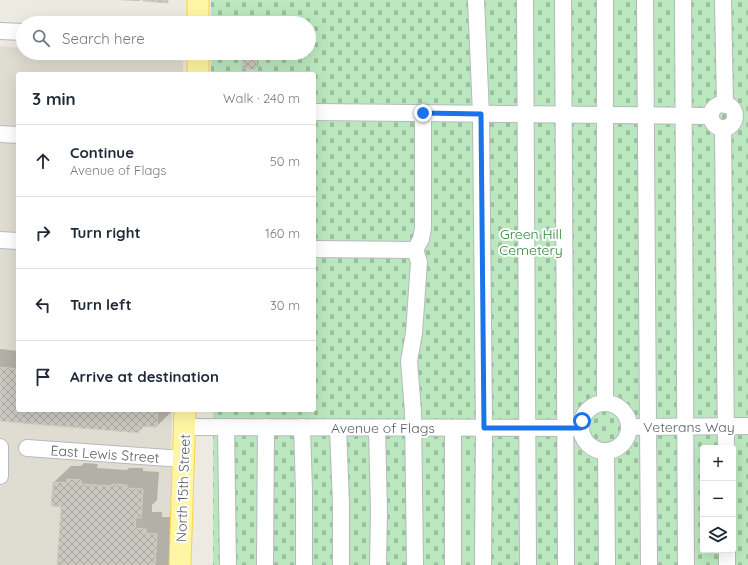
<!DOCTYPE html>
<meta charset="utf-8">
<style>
body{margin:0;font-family:Quicksand,sans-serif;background:#f2f2f3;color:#1f2937}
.controls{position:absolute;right:12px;bottom:12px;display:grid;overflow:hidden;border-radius:4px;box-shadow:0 4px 16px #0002}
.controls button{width:36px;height:36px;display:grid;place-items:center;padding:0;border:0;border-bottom:1px solid #e0e1e3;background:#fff;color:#1f2937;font:20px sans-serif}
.stop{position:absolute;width:12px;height:12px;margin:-9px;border:3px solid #1a73e8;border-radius:50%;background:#fff}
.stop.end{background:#1a73e8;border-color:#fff;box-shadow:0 1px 4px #0008}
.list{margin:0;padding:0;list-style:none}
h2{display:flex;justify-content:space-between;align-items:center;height:52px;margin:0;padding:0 16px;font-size:17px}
h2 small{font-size:13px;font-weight:400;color:#747a83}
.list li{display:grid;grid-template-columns:26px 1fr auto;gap:12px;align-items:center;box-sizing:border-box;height:72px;padding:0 16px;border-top:1px solid #e0e1e3}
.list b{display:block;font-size:15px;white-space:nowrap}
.list p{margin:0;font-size:13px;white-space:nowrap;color:#747a83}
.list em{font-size:13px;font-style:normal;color:#747a83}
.icon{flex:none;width:22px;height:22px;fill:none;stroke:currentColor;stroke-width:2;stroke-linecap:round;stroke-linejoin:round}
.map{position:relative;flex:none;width:748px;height:565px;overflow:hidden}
.search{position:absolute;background:#fff;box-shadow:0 4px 16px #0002;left:16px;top:16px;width:300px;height:44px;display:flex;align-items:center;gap:10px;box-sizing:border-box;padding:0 14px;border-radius:22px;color:#747a83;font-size:15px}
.panel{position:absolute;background:#fff;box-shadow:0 4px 16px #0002;left:16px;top:72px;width:300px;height:340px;border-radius:4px}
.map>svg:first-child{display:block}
</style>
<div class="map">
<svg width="748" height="565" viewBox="0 0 748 565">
<defs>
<pattern id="cemetery-stones" width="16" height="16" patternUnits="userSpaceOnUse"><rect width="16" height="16" fill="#bbe7be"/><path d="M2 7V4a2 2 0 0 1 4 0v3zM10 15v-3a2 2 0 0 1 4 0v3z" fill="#9bbe9e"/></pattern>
<pattern id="building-cross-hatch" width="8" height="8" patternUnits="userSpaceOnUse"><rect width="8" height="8" fill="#cac8c0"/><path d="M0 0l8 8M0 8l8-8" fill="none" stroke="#a7a6a0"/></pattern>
</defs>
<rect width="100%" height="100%" fill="#edebe1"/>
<path fill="#dfddd1" d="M0,46L23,48V53H86L183,61V74H18V410H172L171,450L174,565H0Z"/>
<path fill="url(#cemetery-stones)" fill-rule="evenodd" d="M211,0H748V565H213V410H314V74H211V53H309V23H211ZM703,448H733V550H703Z"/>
<g fill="#0003">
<path d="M118,0H140L139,1Z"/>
<path d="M250,16L263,17V23H247L248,19Z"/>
<path d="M244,53H259L258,66L255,68Z"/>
<path d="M0,349L18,351V410H173L157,426L145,425L138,432L0,420Z"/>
<path d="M84,463L98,464L97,468L127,470L129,468H143V471L159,472L157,500L152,505V512H162V517H173L170,565H58L62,506L54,482L71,466H81Z"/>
</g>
<g fill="url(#building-cross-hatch)" stroke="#d2cdbf">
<path d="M143,0H168V3L143,1Z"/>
<path d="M247,19H261L260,23H246Z"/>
<path d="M243,53H257L256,70L242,68Z"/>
<path d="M0,367L18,369V410H158L157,427L139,426V433L0,421Z"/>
<path d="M67,479L81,480V484L111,486L112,484L127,485V488L143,489L141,518L136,517L135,528L146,529V533L157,534L155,565H57L61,507L51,506L53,482L67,483Z"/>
</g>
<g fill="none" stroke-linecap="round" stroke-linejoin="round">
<g stroke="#b6b9be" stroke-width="18">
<g id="minor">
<path d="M476,0L481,114L484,428L483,565"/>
<path d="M525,0L528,565"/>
<path d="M563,0L566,565"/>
<path d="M605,0V403"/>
<path d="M645,0L649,565"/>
<path d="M683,0L686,565"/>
<path d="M723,0L725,105"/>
<path d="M0,31L23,32"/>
<circle cx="723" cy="116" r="12"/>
<path d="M314,112L711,116"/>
<path d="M723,128L726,448"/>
<path d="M0,134L18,135"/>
<path d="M0,240L18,241"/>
<path d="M314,249L415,250"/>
<circle cx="605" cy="427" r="24"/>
<path d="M185,427L581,428"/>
<path d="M226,427L228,565"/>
<path d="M302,427L304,491V565"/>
<path d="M638,427L748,426"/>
<path d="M338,428L341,503V565"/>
<path d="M377,428L379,511L378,565"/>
<path d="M453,428V565"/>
<path d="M0,447V476"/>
<path d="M27,448L183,459"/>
<path d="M606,452L607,565"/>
<path d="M727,550V565"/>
<path d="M265,565L266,427"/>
<path d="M415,565L413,412L409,361L414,333L419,262L415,250L421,239L423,228V113"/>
</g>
</g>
<g stroke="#f8d34e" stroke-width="23">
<g id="major">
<path d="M198,0V23"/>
<path d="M198,53V74"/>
<path d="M180,565L185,410"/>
</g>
</g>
<use href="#minor" stroke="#fff" stroke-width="16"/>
<use href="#major" stroke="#fff6a4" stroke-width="21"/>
</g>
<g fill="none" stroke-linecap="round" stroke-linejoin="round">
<path stroke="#1a73e8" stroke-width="5" d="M423,113L481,114L484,428H581L582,421"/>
</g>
<g text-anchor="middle" stroke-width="4" stroke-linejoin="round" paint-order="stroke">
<g font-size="14" fill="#2f8439" stroke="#fff">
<text x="531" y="239">Green Hill<tspan x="531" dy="16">Cemetery</tspan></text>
</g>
<g font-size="14" fill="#595d63" stroke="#fff">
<text x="689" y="432">Veterans Way</text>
<text x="383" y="433">Avenue of Flags</text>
<text transform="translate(105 454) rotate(4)" y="5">East Lewis Street</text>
<text transform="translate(183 488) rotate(-88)" y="5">North 15th Street</text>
</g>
</g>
</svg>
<div class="controls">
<button>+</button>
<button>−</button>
<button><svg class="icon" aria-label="layers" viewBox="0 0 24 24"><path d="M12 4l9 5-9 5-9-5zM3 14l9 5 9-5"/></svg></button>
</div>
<div class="stop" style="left:582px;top:421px"></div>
<div class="stop end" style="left:423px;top:113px"></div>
<div class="search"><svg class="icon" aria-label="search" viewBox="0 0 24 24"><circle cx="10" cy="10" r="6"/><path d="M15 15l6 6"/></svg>Search here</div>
<section class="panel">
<h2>3 min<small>Walk · 240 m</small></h2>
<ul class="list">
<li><svg class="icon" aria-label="ahead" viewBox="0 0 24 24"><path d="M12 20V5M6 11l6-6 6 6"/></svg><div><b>Continue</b><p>Avenue of Flags</p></div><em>50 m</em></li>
<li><svg class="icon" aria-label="right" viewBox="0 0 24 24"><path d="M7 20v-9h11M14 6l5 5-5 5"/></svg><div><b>Turn right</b></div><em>160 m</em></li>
<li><svg class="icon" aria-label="left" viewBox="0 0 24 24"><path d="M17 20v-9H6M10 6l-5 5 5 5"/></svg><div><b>Turn left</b></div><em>30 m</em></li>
<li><svg class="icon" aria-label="arrive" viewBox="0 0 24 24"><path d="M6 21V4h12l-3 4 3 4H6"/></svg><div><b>Arrive at destination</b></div></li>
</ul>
</section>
</div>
